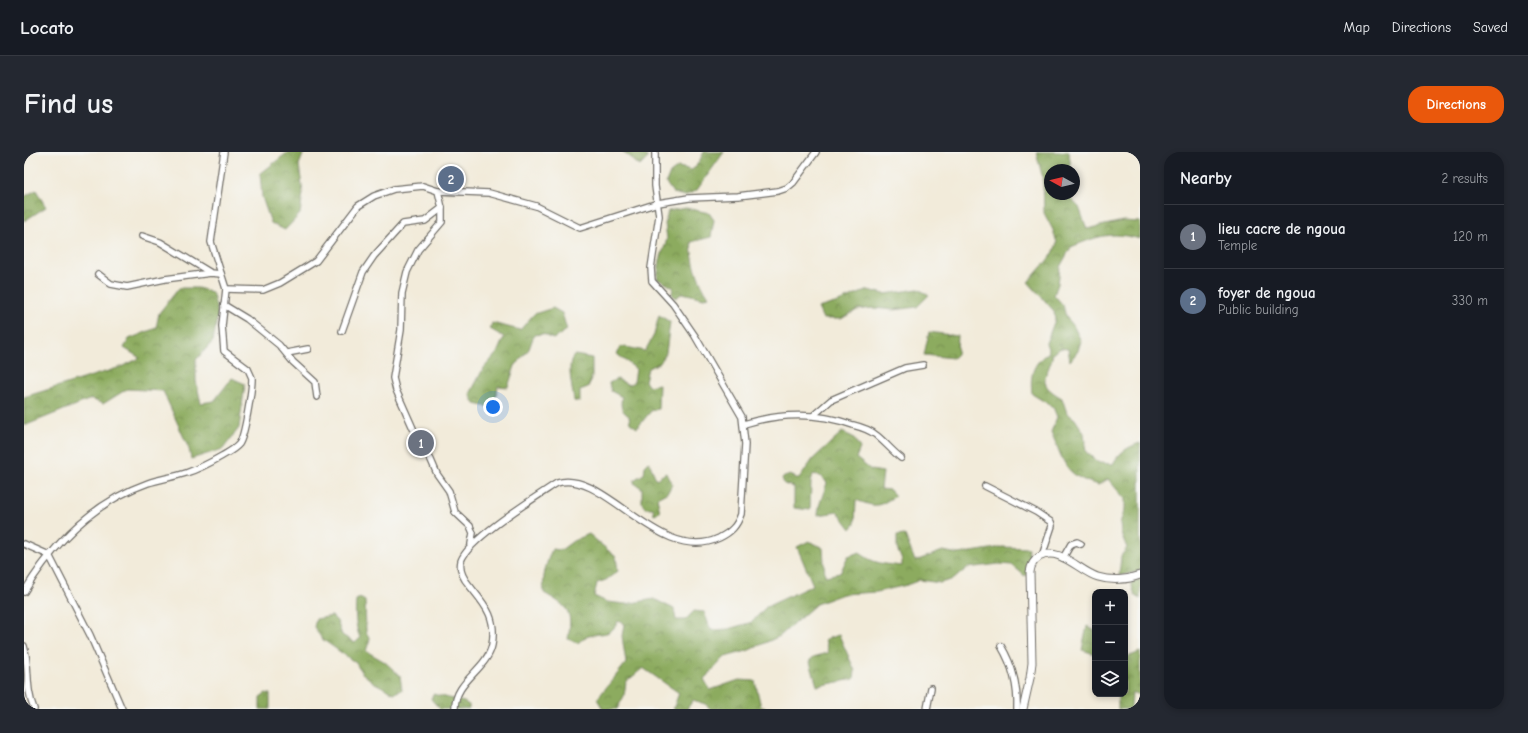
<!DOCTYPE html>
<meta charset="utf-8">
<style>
body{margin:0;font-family:"Comic Neue",sans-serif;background:#242831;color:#f1f3f6}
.controls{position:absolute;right:12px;bottom:12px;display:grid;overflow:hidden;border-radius:8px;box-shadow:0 2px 6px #0003}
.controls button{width:36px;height:36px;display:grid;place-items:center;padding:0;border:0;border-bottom:1px solid #363941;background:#171b24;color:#f1f3f6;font:20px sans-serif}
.compass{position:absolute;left:1020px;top:12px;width:36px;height:36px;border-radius:50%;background:#171b24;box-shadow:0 2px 6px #0003;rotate:278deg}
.you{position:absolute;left:469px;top:255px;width:14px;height:14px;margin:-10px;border:3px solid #fff;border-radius:50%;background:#1a73e8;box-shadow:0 0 0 6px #1a73e833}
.badge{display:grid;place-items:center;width:26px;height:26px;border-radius:50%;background:#ea580c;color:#fff;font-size:13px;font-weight:700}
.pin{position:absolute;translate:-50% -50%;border:2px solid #fff;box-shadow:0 1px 4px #0006}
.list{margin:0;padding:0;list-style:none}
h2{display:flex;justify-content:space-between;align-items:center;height:52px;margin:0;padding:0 16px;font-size:17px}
h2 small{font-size:13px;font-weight:400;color:#9ea1a6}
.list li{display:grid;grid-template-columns:26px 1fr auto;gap:12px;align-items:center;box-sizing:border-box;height:64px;padding:0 16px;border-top:1px solid #363941}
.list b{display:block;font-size:15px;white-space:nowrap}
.list p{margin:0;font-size:13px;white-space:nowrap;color:#9ea1a6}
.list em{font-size:13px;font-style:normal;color:#9ea1a6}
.icon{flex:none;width:22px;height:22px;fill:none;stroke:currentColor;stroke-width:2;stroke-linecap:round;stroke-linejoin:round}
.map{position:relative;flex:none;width:1116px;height:557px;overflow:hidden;border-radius:16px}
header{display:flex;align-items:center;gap:24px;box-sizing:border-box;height:56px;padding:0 20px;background:#171b24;border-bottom:1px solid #363941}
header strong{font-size:19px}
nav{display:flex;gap:22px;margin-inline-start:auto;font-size:14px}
.intro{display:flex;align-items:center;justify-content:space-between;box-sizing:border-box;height:96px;padding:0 24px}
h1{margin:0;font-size:28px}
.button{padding:10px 18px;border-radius:16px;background:#ea580c;color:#fff;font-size:14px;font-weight:700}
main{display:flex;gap:24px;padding:0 24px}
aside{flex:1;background:#171b24;border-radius:16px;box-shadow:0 2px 6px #0003}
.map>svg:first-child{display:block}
</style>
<header>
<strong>Locato</strong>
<nav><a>Map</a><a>Directions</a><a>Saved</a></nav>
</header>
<div class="intro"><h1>Find us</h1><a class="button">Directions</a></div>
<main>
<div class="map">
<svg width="1116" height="557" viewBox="0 0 1116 557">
<defs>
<pattern id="forest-crowns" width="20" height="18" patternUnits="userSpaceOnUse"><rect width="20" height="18" fill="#8cab5e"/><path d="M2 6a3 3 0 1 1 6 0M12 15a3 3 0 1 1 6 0" fill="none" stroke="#738b4e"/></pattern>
</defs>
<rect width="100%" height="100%" fill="#f6f6f2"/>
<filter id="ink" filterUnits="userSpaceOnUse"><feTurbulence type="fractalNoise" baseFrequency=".025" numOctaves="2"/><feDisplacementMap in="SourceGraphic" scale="8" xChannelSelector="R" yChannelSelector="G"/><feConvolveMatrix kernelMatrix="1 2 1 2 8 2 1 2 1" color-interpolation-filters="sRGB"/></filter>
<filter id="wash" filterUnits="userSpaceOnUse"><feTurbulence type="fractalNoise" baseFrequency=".012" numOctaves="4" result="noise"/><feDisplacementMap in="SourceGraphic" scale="16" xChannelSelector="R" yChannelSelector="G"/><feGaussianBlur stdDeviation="0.9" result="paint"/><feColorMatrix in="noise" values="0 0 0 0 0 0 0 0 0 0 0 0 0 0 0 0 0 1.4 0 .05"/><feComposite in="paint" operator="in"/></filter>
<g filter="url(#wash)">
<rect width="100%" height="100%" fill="#f2ebda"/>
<g fill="url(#forest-crowns)" stroke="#5c6b44">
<path d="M264,0H280L275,13L279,41L276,62L261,78L247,71L238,45L236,22Z"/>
<path d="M599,0H619L624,6L616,14Z"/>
<path d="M680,0H700L673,38L661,44L649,41L642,31L646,21L654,15L668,18L675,10Z"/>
<path d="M1012,0H1045L1047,18H1026V42H1046L1047,47L1055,55L1063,77L1099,69L1116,70V87C1086,79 1075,84 1047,95L1036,115L1034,132L1030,143L1039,153L1042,165L1049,173L1057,189L1054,199L1046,209L1044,197L1037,196L1029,201C1025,225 1009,230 1038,246L1043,261L1051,267L1060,281L1062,300L1075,311L1089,312C1095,300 1104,295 1116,291V419L1095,424L1097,404L1103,396L1097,381L1096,371L1101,357V347L1084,327L1074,333C1039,323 1041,311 1027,280L1033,265L1029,255L1008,242C1006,223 1008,212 1025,200L1022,191L1031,168L1030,159L1004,130L1029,102L1033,91L1029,78L1020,61L1019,27Z"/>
<path d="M12,38L22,55L0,69V45Z"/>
<path d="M662,56L685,61L690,68L687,85L667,90C668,111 674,128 685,145L680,146L659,141L651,146L648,142L649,135L633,127L636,108L643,87L641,71L644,59Z"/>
<path d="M155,136H174L188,140L194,161L189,189L172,208V229L177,251L190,249L208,226L221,232L215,276L199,297L167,307L165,297L139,239L103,237L79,252L67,247L0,274V245L97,215L116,206L100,196L105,187L132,176L135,161Z"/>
<path d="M894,137L905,143L893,155L870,158L849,156L833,158L817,167H799L794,156L814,150L844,138L861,142Z"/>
<path d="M529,156L538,161L543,178L529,187L519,182L510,183L505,197L491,214L484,235L474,234L472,245L464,255L451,252L446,242L459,217L473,201L480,185L466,177L468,171L496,178L510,162Z"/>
<path d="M635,163L646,170L642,201L636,211L624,216L621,229L624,234L635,232L634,257L627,259L613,276L606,271L605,264C597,259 596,254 598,245L587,239L585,231L593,227L605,233L610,230L612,217L593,202L597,194L621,199L630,183Z"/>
<path d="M905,180L934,184L933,202L929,206L900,203Z"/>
<path d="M551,203L568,206V225L564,235L556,238V250L550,249C549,239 541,209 551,203Z"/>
<path d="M818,280L829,285L836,296L832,306L847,318L859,320L857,337L866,338L871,344C853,356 851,355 832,348L831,372L827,377L814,360L794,363L795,354L803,331L798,325L789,322L787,330L786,358L770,356V335L760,332L758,326L766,323L775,327L789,307Z"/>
<path d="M625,310L632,327L642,321L648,332L644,340L633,346L636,360L630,362L629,356H621L618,350V336L610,331L611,327L620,322L621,314Z"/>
<path d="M565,382L592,405L594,419L582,428L573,431L570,444L583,450L602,452L630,447L650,457L652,468H661L670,459L680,460L687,478L704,477L728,470L742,455L789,433L773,395L785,389L799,396L801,424L816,421L824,404L836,400C847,412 862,412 878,414V408L873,397V384L881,383L891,409L919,399L935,402L978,395L1004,396L1006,406V420L1001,424L988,413L975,412L943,416L930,427L916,431L896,428L883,433L853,440L819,442L792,452L756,484L723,499L701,505L680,527L686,538L715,528L731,529L737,555L754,557H687L681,552L669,548L663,557H649L655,541L619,516L602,530L600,544L593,557H579L573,547L602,511L598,484L600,472L594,469C587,485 579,480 565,484C561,485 557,488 554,491L544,487C549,458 544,455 520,441C518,424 522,412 528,397L537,398L549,389Z"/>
<path d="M1116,427V447L1111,444L1107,431Z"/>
<path d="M336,446L341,449L342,480L346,487L342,499L361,510L376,524L378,538L370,541L349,530L337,520L332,511L298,487L290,475L292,467L308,464L313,469L318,483L331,491L336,486C331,474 331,462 332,448Z"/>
<path d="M1063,474L1071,479V502L1058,498Z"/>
<path d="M815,483L831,519L830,527L793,534L786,510L789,505L804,501L801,487Z"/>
<path d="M1116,500V543L1108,540L1107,557H1094V542H1101V506Z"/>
<path d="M242,541L246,542V557H236V545Z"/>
<path d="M409,542L440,550L445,553V557H416L407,547Z"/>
</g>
</g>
<g filter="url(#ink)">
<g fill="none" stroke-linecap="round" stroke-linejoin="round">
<g stroke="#716e68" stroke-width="8">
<g id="minor">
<path d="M418,56V70L394,98L383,120L378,141L377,178L369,226L372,238L392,283L407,308L413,322L425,339L431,360L446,374L449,381L447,392"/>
<path d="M118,84L136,90L187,121"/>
<path d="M74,122L87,132L103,135L141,127L187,121L197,122"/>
<path d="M202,137L239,138L256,131L292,109L334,54L350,44L370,37L399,34L414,39L465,41L512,54L556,76L634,51L665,46L714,44L754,39L763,36L769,31L792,0"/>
<path d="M200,153L223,167L255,193L269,210L291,230L293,245"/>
<path d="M318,179L339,120L350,104L379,72L401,69L418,56L414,39"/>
<path d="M263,201L284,197"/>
<path d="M790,263L807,248L881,216L899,213"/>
<path d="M720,272C756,261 793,260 829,273C837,275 846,278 852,283C861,290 868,299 877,306"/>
<path d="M961,334L1012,360L1027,370L1028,374L1018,404"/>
<path d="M0,392L25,403L66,483L98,557"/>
<path d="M1039,406L1047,392L1053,390L1057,392"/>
<path d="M0,440C29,392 70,350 124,331C136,327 150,325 162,321C174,317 186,311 198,304C203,301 211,297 215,292C221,284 228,237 228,226L224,217L200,199L198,174L202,137L187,90L200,0"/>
<path d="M0,494C6,515 1,536 10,557"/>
<path d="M977,494C989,514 994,533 993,557"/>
<path d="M431,557C430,529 463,518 468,493C473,465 461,453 445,433C439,426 435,418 437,409C444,387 512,345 533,331C580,316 635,414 695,386C707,380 713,374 717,362L721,292L718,265L671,184L649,152L628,129L627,116L635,64L631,34V0"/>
<path d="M903,557L907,536"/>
</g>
</g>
<g stroke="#716e68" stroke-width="9">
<path id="tertiary" d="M999,557L1006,526L1008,511L1006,420C1007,413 1009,409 1015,405C1035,393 1056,420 1074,425C1087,429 1103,428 1116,423"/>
</g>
<use href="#minor" stroke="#fff" stroke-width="5.5"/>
<use href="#tertiary" stroke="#fff" stroke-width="7"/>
</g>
</g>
</svg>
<div class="controls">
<button>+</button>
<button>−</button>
<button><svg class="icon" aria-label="layers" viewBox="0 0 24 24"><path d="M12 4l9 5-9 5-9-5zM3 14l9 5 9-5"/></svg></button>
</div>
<svg class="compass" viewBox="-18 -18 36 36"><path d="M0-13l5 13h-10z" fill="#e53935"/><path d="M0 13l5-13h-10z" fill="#9ea1a6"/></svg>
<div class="you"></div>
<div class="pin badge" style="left:397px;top:291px;background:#6b7280">1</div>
<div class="pin badge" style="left:427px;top:27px;background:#5c6f8a">2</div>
</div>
<aside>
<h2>Nearby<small>2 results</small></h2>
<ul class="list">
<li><span class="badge" style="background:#6b7280">1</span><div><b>lieu cacre de ngoua</b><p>Temple</p></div><em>120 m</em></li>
<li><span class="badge" style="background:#5c6f8a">2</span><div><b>foyer de ngoua</b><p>Public building</p></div><em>330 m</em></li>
</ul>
</aside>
</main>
